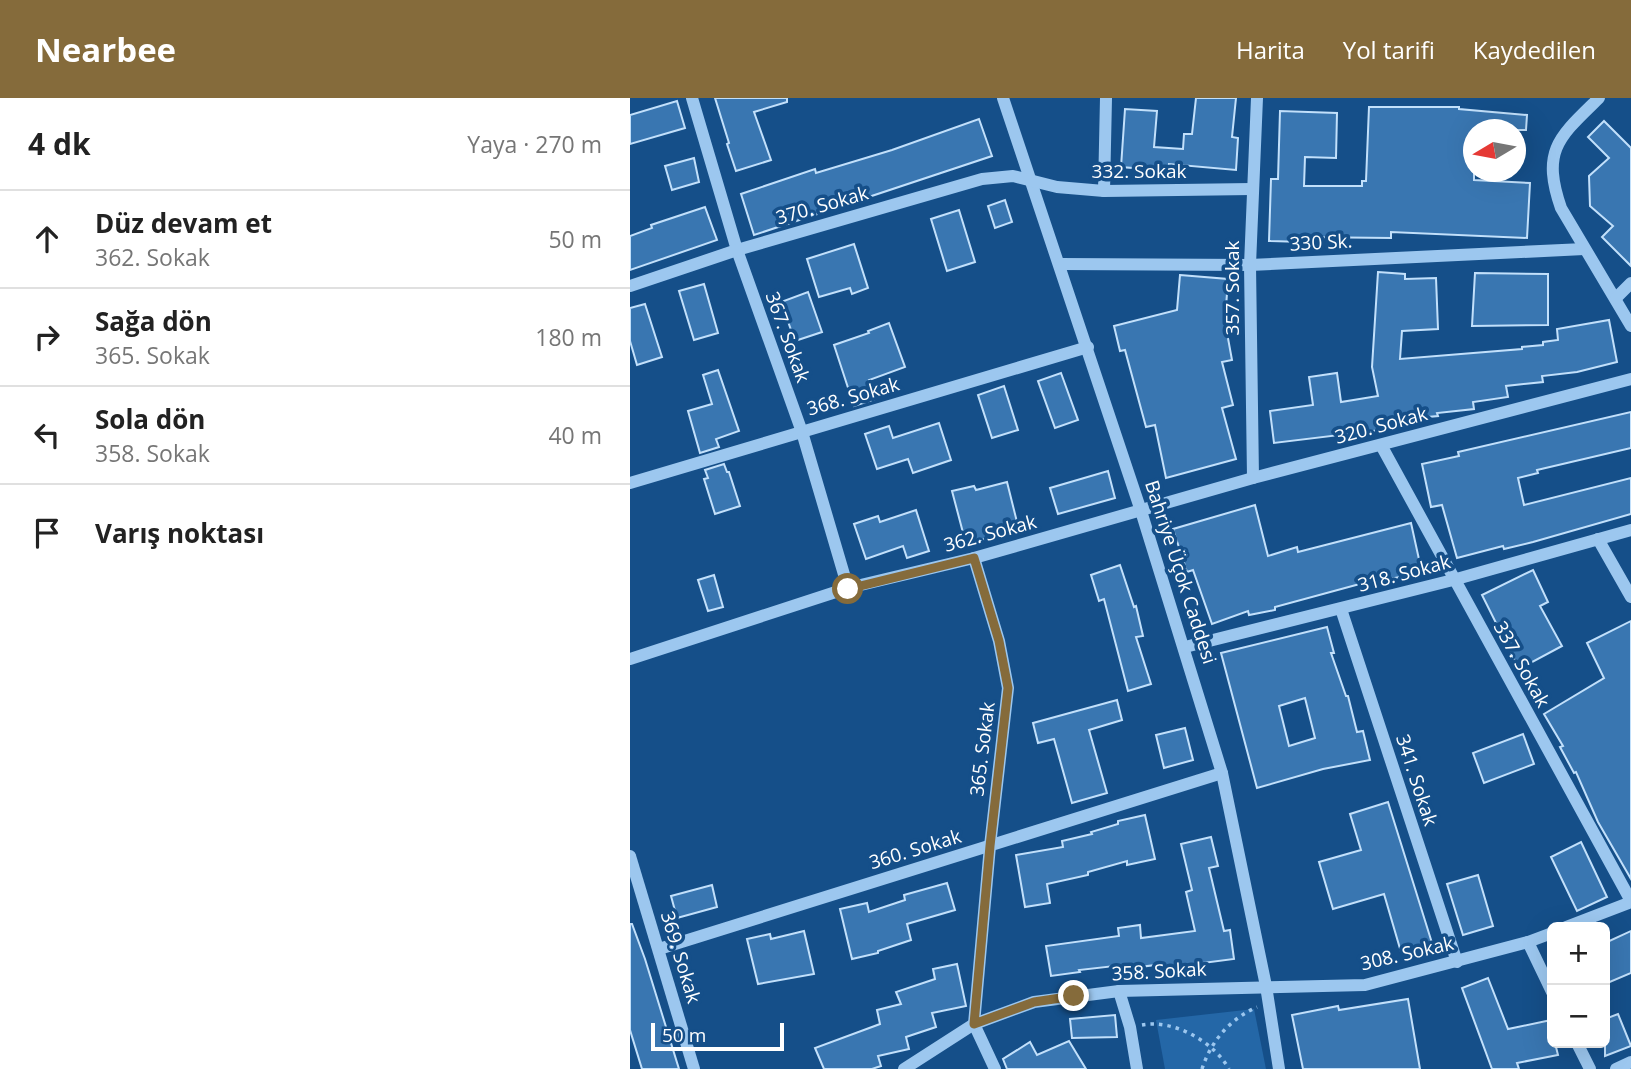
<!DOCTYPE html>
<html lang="tr">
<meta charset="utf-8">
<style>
body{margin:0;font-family:"Open Sans",sans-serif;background:#f6f6f6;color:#222}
.controls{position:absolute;right:21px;bottom:21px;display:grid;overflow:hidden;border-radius:10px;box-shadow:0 7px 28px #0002}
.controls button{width:63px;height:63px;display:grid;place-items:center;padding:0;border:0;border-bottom:2px solid #e0e0e0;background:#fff;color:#222;font:35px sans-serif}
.compass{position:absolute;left:833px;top:21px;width:63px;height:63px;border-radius:50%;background:#fff;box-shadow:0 7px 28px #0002;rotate:260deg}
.scale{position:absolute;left:21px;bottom:18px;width:133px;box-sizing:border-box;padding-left:7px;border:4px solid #fff;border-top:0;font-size:19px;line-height:24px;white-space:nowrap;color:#fff;-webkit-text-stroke:5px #154f89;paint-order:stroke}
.stop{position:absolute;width:21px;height:21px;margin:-16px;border:5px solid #856b3b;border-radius:50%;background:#fff}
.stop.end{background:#856b3b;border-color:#fff;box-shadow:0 2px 7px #0008}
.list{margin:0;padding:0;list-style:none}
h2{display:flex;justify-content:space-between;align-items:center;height:91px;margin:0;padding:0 28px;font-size:30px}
h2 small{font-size:23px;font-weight:400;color:#767676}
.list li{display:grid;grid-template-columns:46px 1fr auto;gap:21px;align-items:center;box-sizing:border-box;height:98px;padding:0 28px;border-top:2px solid #e0e0e0}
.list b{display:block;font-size:26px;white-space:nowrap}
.list p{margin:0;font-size:23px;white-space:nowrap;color:#767676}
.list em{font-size:23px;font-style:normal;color:#767676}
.icon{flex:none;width:38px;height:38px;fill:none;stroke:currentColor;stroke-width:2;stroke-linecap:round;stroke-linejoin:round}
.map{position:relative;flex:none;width:1001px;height:971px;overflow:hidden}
header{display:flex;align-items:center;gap:42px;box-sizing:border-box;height:98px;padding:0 35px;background:#856b3b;color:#fff}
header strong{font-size:33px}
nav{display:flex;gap:38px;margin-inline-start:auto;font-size:24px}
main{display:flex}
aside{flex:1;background:#fff}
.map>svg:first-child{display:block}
</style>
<header>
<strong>Nearbee</strong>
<nav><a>Harita</a><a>Yol tarifi</a><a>Kaydedilen</a></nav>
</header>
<main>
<aside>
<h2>4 dk<small>Yaya · 270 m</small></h2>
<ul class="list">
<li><svg class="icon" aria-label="ahead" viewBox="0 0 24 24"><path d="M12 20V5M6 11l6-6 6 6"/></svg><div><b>Düz devam et</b><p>362. Sokak</p></div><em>50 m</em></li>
<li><svg class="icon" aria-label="right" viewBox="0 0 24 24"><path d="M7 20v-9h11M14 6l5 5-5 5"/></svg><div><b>Sağa dön</b><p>365. Sokak</p></div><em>180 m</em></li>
<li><svg class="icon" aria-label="left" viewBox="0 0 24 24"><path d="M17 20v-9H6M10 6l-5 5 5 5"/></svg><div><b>Sola dön</b><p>358. Sokak</p></div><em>40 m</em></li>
<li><svg class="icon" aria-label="arrive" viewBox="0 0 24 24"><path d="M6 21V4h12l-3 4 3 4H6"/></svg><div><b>Varış noktası</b></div></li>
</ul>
</aside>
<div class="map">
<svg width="1001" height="971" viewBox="0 0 1001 971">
<rect width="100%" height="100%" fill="#154f89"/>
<path fill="#2467a7" d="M624,911L636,971H535L526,922Z"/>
<g fill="#3976b1" stroke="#c2e0fb" stroke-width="2" fill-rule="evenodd">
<path d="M85,0H157V4L124,14L141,62L106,73L97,46L99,45Z"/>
<path d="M566,0H606L602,39L608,40L606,72L539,66V73L491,69L495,11L527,13L524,49L553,51L554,36H562Z"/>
<path d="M47,3L55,30L0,46V17Z"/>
<path d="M739,9H829V11L897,17L896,32H844V82L900,85L897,140L761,134V140L673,139V144L639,143L641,81H648L650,13L707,15L706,60L675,59L674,88H732V83H736Z"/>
<path d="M349,21L362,58L124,137L111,96L185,71L186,75L262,52Z"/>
<path d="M974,23L1001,50V168L972,139L983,128L960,108L959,78L979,60L958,39Z"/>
<path d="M64,60L69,84L42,92L35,68Z"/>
<path d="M375,102L382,124L365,130L358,108Z"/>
<path d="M75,109L87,142L0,172V138L22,130L21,127Z"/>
<path d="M329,112L345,164L317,173L301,121Z"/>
<path d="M224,146L238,190L222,196L220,190L189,199L177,161Z"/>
<path d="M748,174L775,176V181L806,180L808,231L772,233L770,261L892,251V249L913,247V244L928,242L927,231L979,222L987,264L947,274L912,278L913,284L876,288L878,299L843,304L844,311L807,315L808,318L775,321L776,324L750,329L751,332L644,345L640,313L683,307L679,279L707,275L711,304L748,298L742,269Z"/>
<path d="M845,175L918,176V227L842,228Z"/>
<path d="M550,177L598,181L595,224L602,262L592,264L603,307L592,310L606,361L536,380L525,327L516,329L495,252L490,253L484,228L547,212Z"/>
<path d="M74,186L88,235L64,242L49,193Z"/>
<path d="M178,194L192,234L165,243L151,204Z"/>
<path d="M15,206L32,259L7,267L0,243V210Z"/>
<path d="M259,225L275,269L239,282L245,301L224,308L204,247L239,235L238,233Z"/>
<path d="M88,272L109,333L86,341L89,349L70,355L58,313L82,306L73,277Z"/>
<path d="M431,275L448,322L425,330L408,283Z"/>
<path d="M374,288L388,332L362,340L348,297Z"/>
<path d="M1001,314V350L907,372L908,375L888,380L894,407L1001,380V416L903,444L874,451L873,448L827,460L812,407L801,409L792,366L829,358L828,354Z"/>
<path d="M309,325L321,362L283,375L278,361L247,371L235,336L259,328L263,340Z"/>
<path d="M94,366L97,374H99L110,408L85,416L74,381L78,380L75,372Z"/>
<path d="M478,373L485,400L428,416L420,390Z"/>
<path d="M377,384L389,432L336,446L322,393L344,388L346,392Z"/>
<path d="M625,407L638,458L667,449L668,454L781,425L792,475L726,487L645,509V512L619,517L618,513L582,526L563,472L557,474L543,431Z"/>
<path d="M286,412L299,453L277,460L273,448L236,461L224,426L248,418L250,424Z"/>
<path d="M490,467L504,509L506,508L513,538L506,539L521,586L498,593L474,501L469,503L461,477Z"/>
<path d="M903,472L918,504L910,508L932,548L889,571L852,497Z"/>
<path d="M84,477L93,509L78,513L68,482Z"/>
<path d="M1001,523V781L968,724L946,674L944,675L930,649L933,648L914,616L974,580L957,545Z"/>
<path d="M697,529L704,555H701L716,598H718L727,634L733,633L740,662L693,671L627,690L591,555ZM675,600L685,640L659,648L649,608Z"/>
<path d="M487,602L492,622L459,632L477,695L442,705L424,641L408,645L403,625Z"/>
<path d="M555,630L563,662L534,670L526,637Z"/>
<path d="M893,636L904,666L854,685L843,655Z"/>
<path d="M758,704L802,845L771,854L754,796L703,811L689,764L731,752L720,716Z"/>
<path d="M515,717L525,761L497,767V763L458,774V777L417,786L420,805L395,809L386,757L433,749L432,743L462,736L461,734L488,726V723Z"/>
<path d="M581,739L588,768L579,770L594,833L600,832L604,861L526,871V867L493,871V867L449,872L450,874L421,878L416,848L489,838L488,830L510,827L511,840L565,833L556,794L562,792L551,746Z"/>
<path d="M951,744L977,799L947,813L921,759Z"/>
<path d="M848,777L863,828L833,837L817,786Z"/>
<path d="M317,785L325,812L277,826L281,842L248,853V855L222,861L210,811L237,805L239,814L275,802L274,797Z"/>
<path d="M82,787L87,809L47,820L41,798Z"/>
<path d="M0,826H2L15,861L49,971H12L0,932Z"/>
<path d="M174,833L184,876L128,886L117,841L140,836L141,841Z"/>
<path d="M1001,833V875L975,886V845Z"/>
<path d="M327,866L336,908L302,915L306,929L276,939L279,951L248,958L251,968L242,971H194L185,950L250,926L247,912L271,906L266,894L305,881L303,871Z"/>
<path d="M858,880L878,931L921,922L922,945H925L928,957L887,965L889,971H862L832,890Z"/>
<path d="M778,901L790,971H673L662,917L708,908L709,912Z"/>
<path d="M988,916L1001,948L975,958V921Z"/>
<path d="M485,917L487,939L442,940L440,921Z"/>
<path d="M439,943L456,971H377L373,961L400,944L407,957Z"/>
</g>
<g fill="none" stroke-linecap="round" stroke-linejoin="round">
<g stroke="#9cc7ef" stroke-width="3.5" stroke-dasharray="3.5 5" stroke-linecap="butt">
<path d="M512,927C544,921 584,944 599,971"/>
<path d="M572,971C581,943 600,921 627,909"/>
</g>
<g stroke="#9cc7ef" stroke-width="12">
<path d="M62,0L107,152L172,334L218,490"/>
<path d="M373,0L511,413L592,675L636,888L649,971"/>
<path d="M969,0C929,39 911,52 931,110L1001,228"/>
<path d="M474,93L476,0"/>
<path d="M430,166L620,167L954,151"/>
<path d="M0,188L107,152L352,81L383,78L427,89L474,93L622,91"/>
<path d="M986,200L1001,185"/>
<path d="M751,347L1001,803"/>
<path d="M623,380L620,167L627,0"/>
<path d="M0,385L458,249"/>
<path d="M968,441L1001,499"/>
<path d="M344,460L369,543L378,590L360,748L344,926L365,971"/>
<path d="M711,511L827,864"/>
<path d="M555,549L823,482L1001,432"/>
<path d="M0,561L218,490L344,460L623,380L1001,281"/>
<path d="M0,758L64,971"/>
<path d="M936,829L1001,804"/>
<path d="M898,844L922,894"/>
<path d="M29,851L592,675"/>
<path d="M489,893L500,929L507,971"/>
<path d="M947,945L960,971"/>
<path d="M274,971L344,926L404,904L489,893L735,887L898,844L922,835"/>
<path d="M986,971L1001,964"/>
</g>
</g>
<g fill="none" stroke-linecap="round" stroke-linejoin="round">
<path stroke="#856b3b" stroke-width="9" d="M218,491L344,460L369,543L378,590L360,748L344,926L404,904L444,898"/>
</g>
<g text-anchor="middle" stroke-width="7" stroke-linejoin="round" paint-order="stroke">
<g font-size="19" fill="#fff" stroke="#154f89">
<text x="509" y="80">332. Sokak</text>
<text transform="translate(192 107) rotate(-16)" y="7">370. Sokak</text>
<text transform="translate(691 144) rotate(-3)" y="7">330 Sk.</text>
<text transform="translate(602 190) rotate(-90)" y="7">357. Sokak</text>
<text transform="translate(158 239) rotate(70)" y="7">367. Sokak</text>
<text transform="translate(223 298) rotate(-16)" y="7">368. Sokak</text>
<text transform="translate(751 327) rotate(-15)" y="7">320. Sokak</text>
<text transform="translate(360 435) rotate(-15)" y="7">362. Sokak</text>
<text transform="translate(551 474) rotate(72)" y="7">Bahriye Üçok Caddesi</text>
<text transform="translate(774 475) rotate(-15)" y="7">318. Sokak</text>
<text transform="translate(892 566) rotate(61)" y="7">337. Sokak</text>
<text transform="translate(352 651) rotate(-83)" y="7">365. Sokak</text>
<text transform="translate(787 682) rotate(72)" y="7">341. Sokak</text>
<text transform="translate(285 751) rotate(-17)" y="7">360. Sokak</text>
<text transform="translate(777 855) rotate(-13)" y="7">308. Sokak</text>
<text transform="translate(51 859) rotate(73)" y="7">369. Sokak</text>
<text transform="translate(529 873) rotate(-3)" y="7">358. Sokak</text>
</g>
</g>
</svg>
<div class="controls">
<button>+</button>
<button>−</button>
</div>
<svg class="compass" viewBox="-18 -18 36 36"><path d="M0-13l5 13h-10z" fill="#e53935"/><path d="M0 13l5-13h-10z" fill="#767676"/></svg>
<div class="scale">50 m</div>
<div class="stop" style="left:218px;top:491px"></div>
<div class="stop end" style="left:444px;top:898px"></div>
</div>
</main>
